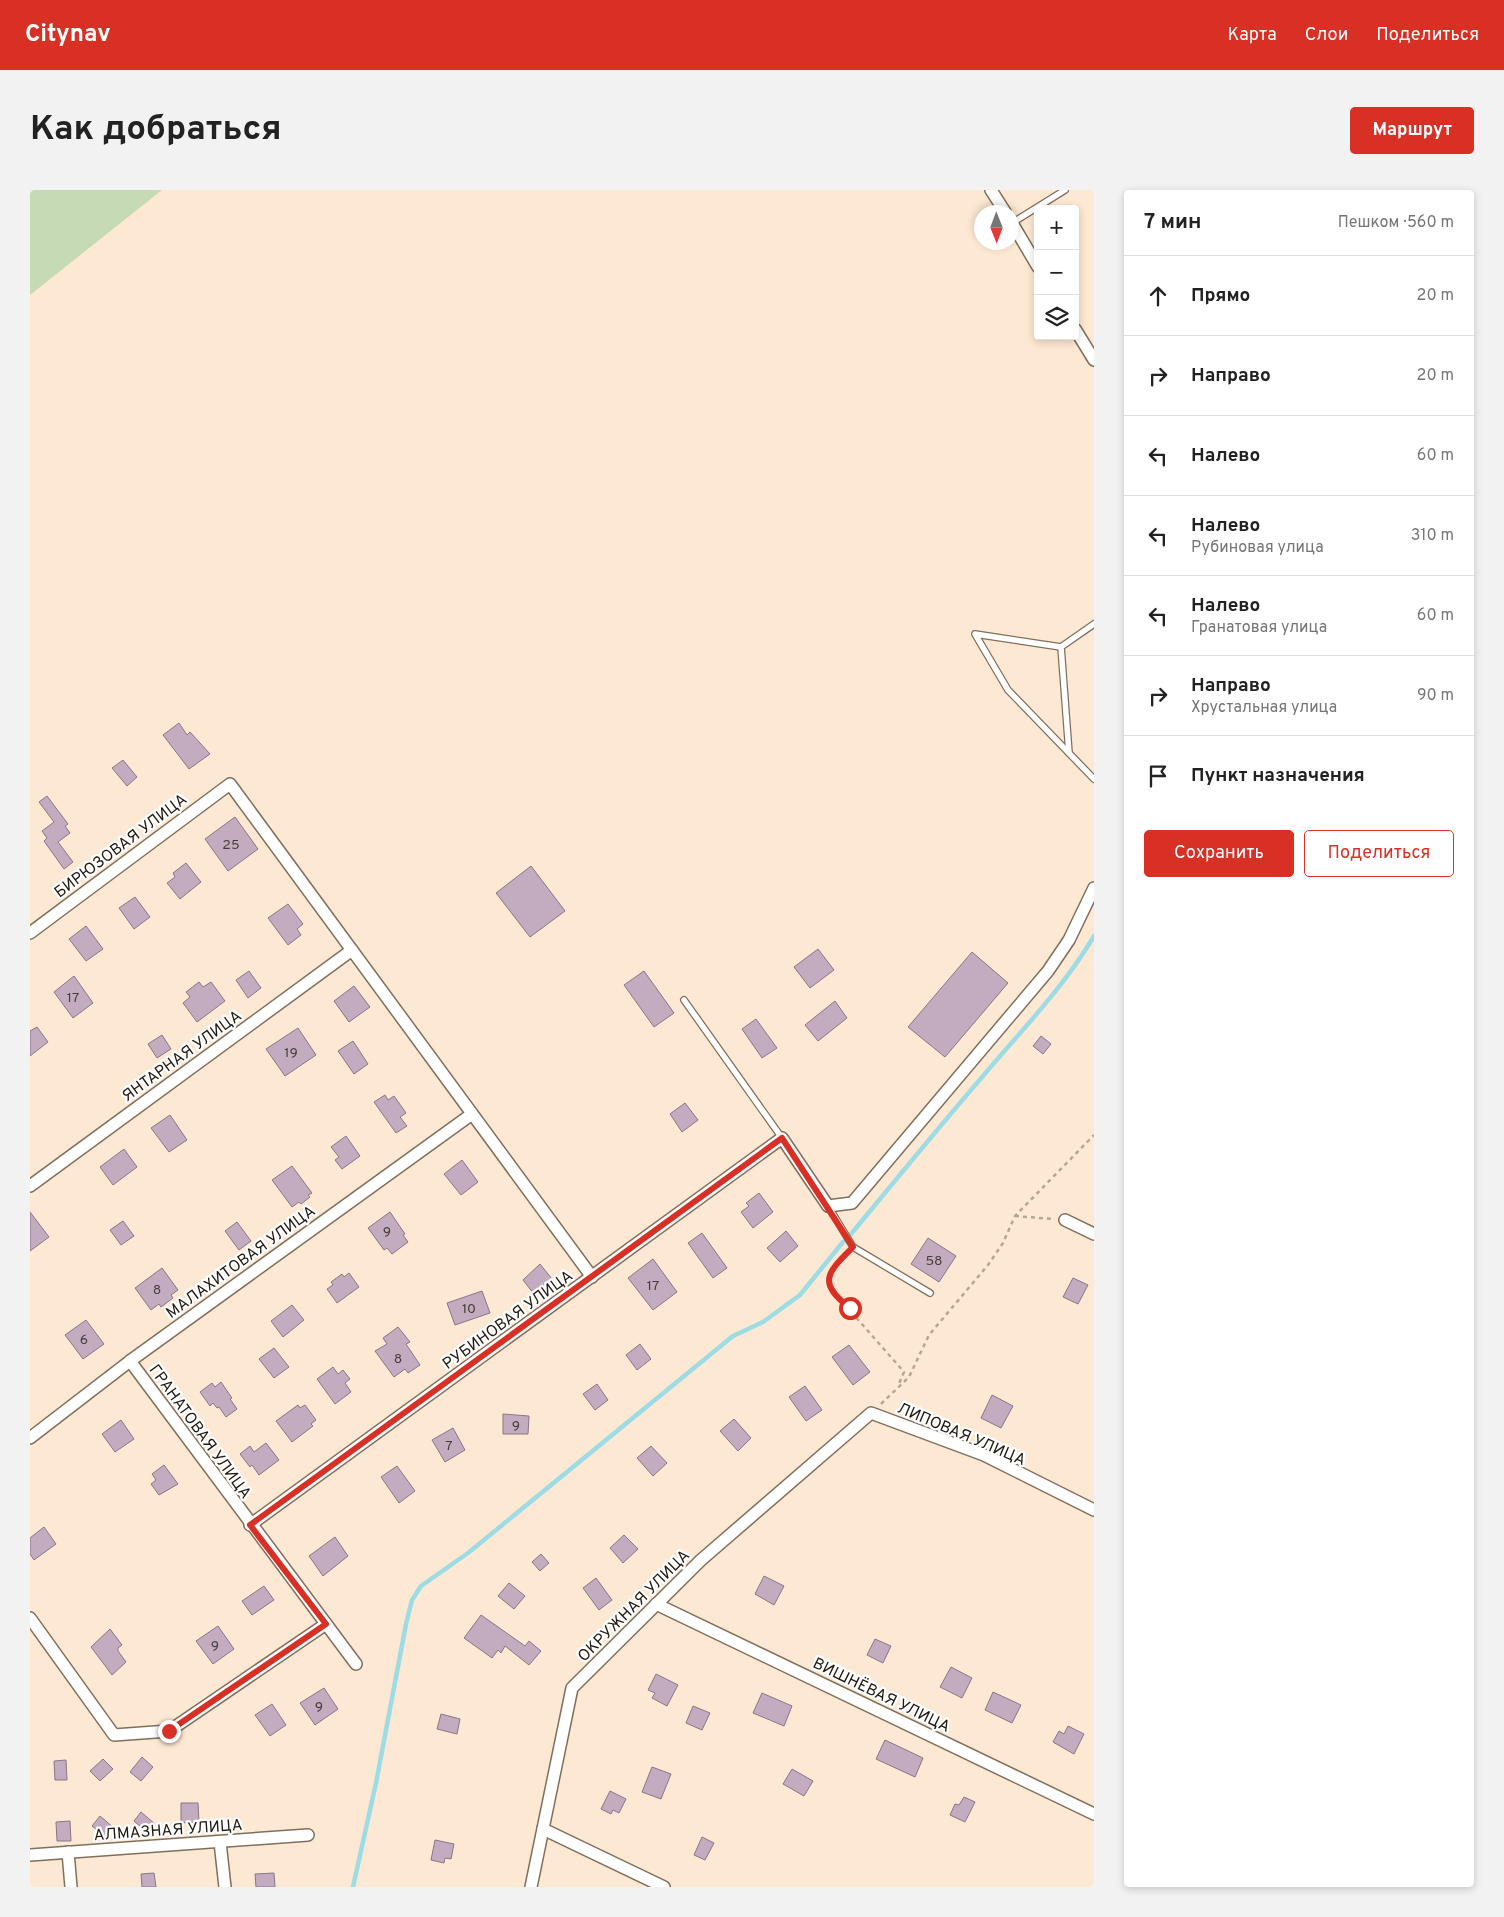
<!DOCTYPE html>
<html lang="ru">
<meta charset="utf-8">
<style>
body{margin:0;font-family:Overpass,sans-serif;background:#f2f2f2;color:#222}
.controls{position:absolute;right:15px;top:15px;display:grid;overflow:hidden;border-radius:5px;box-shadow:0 2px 8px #0003}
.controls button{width:45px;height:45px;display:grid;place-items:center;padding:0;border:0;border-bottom:1px solid #e0e0e0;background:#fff;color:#222;font:25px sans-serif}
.compass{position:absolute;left:944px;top:15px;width:45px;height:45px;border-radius:50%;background:#fff;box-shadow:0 2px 8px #0003;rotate:179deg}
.stop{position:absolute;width:15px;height:15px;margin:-11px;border:4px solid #d93025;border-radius:50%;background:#fff}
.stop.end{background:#d93025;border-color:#fff;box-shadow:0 1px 5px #0008}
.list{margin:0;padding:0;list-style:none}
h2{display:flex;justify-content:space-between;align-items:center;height:65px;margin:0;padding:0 20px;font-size:21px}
h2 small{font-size:16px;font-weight:400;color:#767676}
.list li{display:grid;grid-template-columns:32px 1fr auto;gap:15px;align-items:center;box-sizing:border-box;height:80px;padding:0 20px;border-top:1px solid #e0e0e0}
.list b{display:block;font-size:19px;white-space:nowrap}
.list p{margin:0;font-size:16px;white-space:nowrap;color:#767676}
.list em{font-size:16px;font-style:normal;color:#767676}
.actions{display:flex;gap:10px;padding:15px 20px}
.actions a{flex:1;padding:11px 0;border:1px solid #d93025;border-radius:5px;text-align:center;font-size:18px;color:#d93025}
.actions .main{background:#d93025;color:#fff}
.icon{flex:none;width:28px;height:28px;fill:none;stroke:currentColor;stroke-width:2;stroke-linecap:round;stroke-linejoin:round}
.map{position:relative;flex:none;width:1064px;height:1697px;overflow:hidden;border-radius:5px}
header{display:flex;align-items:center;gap:30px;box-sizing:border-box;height:70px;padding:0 25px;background:#d93025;color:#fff}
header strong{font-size:24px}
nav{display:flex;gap:28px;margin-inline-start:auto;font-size:18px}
.intro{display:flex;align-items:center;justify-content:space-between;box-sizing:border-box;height:120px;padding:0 30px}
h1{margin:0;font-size:35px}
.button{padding:12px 22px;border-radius:5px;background:#d93025;color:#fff;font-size:18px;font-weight:700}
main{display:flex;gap:30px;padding:0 30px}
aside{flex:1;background:#fff;border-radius:5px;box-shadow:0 2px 8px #0003}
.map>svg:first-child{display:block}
</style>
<header>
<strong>Citynav</strong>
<nav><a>Карта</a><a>Слои</a><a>Поделиться</a></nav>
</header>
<div class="intro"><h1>Как добраться</h1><a class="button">Маршрут</a></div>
<main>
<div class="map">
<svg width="1064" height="1697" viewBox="0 0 1064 1697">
<rect width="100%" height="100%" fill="#fde8d3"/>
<path fill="#c5dab5" d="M0,0H132L0,105Z"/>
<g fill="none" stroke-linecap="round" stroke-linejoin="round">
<g stroke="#9ddce5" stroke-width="4.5">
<path d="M821,1044C865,991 908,938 953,886C991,841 1034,797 1064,746"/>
<path d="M323,1697L346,1593L376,1434L382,1410L391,1396L438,1363L703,1146L733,1132L770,1105L813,1052"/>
</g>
</g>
<g fill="#c3acbf" stroke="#8a7687">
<path d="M149,533L157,545L160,542L180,564L159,579L133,545Z"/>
<path d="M93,570L107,587L97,596L82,578Z"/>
<path d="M17,606L38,634L35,636L40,643L28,652L43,672L34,679L14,651L17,648L12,641L24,632L9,612Z"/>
<path d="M205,627L228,659L198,681L175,649Z"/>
<path d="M156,673L171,692L150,709L137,693L145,687L143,683Z"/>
<path d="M501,676L535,721L500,747L466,703Z"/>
<path d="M105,707L120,727L104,739L89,718Z"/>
<path d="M258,714L273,734L267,739L271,745L258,755L238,728Z"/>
<path d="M56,736L73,759L56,771L39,749Z"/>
<path d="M788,759L804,780L780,798L764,777Z"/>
<path d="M942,762L978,793L915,867L878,837Z"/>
<path d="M219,781L231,798L218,808L206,790Z"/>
<path d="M614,781L644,823L624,837L594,795Z"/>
<path d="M44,786L63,813L43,828L24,802Z"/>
<path d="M169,792L173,797L181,792L195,811L167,832L153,813L160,807L156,802Z"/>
<path d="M324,796L340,817L319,832L304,811Z"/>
<path d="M805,811L817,828L788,851L775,835Z"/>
<path d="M726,829L747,858L732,868L712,839Z"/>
<path d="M7,837L18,852L0,866V841Z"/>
<path d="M268,838L286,865L255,886L236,859Z"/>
<path d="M132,845L141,859L127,868L118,854Z"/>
<path d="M1011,846L1021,854L1013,864L1003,856Z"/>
<path d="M323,851L338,874L324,884L308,861Z"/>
<path d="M355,905L358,910L364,906L376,923L370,927L377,936L366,943L344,912Z"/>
<path d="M655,913L668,930L652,942L640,924Z"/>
<path d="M140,925L157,950L139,962L121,938Z"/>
<path d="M316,946L330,966L312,979L305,970L309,967L301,957Z"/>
<path d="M94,959L107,977L83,995L70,977Z"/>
<path d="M432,970L448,992L431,1005L414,984Z"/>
<path d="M262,976L282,1003L278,1005L280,1007L271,1014L269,1012L262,1017L242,990Z"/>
<path d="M729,1003L743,1022L723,1038L711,1022L719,1016L716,1013Z"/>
<path d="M0,1022L19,1047L0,1061Z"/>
<path d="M360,1022L375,1044L373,1045L378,1052L362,1064L357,1058L354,1060L338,1038Z"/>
<path d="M93,1031L104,1046L91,1055L80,1040Z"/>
<path d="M207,1032L221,1051L209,1060L195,1041Z"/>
<path d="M756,1041L768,1056L750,1072L737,1058Z"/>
<path d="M672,1043L697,1078L683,1088L658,1053Z"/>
<path d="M898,1048L926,1066L909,1092L881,1074Z"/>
<path d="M623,1069L647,1102L623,1120L598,1088Z"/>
<path d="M510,1074L522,1089L504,1104L493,1090Z"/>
<path d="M132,1078L148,1100L141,1105L143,1108L131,1117L129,1114L121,1120L105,1098Z"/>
<path d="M319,1083L329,1097L307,1113L297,1099L303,1095L301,1092L312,1084L314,1087Z"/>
<path d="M1043,1088L1058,1095L1048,1114L1033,1107Z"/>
<path d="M452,1101L460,1123L425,1135L417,1113Z"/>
<path d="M262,1115L274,1130L253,1147L241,1131Z"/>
<path d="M56,1130L74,1154L53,1169L35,1145Z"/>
<path d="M368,1137L380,1152L376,1154L390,1175L378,1183L375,1179L364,1187L345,1161L357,1154L353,1148Z"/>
<path d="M610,1154L621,1169L607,1180L596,1165Z"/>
<path d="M819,1155L840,1182L823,1195L802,1167Z"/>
<path d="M244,1158L259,1177L244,1188L229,1169Z"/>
<path d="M303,1177L308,1184L313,1180L320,1189L315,1193L321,1202L305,1214L287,1189Z"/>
<path d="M191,1192L202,1208L200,1209L207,1219L196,1227L189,1217L187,1218L183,1213L180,1216L170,1202L182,1193L185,1197Z"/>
<path d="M567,1194L578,1210L565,1220L553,1204Z"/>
<path d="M775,1196L792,1220L776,1231L759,1207Z"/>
<path d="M962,1205L983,1216L971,1238L951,1228Z"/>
<path d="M268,1215L270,1218L275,1215L286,1230L281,1234L283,1236L262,1252L246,1231Z"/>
<path d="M473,1224L499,1226L498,1244H473Z"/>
<path d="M704,1229L721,1248L708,1261L690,1241Z"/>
<path d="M91,1230L104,1249L85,1262L72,1244Z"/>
<path d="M423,1238L435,1260L415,1272L402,1250Z"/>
<path d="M236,1253L249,1270L229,1285L222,1275L220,1277L210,1264L220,1256L224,1262Z"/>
<path d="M621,1256L637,1273L623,1286L607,1268Z"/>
<path d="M134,1275L148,1294L129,1305L121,1294L126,1290L122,1284Z"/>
<path d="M367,1276L385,1301L369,1313L351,1287Z"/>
<path d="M14,1337L26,1354L4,1370L0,1364V1348Z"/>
<path d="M594,1345L608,1359L593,1373L580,1358Z"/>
<path d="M305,1347L318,1366L293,1386L279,1366Z"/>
<path d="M511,1364L519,1373L510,1381L502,1372Z"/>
<path d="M734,1386L754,1396L744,1415L725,1404Z"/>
<path d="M566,1388L582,1410L569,1420L553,1398Z"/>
<path d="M479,1393L495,1406L484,1419L468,1406Z"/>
<path d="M234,1396L244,1410L222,1425L212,1411Z"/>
<path d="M451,1425L495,1456L499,1451L511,1461L499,1475L475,1456L471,1463L468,1460L462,1468L434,1448Z"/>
<path d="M188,1436L204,1459L183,1474L166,1451Z"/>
<path d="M80,1439L92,1455L88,1458V1461L96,1472L82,1485L61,1457Z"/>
<path d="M845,1449L861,1456L853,1473L837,1465Z"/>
<path d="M921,1477L942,1488L932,1508L910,1497Z"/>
<path d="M626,1484L648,1495L637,1516L622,1508L625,1503L618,1500Z"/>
<path d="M294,1498L308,1519L285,1535L270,1513Z"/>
<path d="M963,1502L991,1515L982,1533L955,1520Z"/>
<path d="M732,1503L762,1516L754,1536L723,1523Z"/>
<path d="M242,1514L256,1535L240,1546L225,1525Z"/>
<path d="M663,1516L680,1523L672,1540L656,1533Z"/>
<path d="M411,1524L430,1529L427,1544L407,1539Z"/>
<path d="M1038,1536L1054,1544L1044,1564L1023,1552L1029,1541L1034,1544Z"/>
<path d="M855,1550L893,1568L885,1587L846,1569Z"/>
<path d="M112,1567L123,1577L111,1591L100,1582Z"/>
<path d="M73,1569L83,1579L70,1591L60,1581Z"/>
<path d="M36,1570L37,1590H25L24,1571Z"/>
<path d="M622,1577L641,1584L631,1609L612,1602Z"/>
<path d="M762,1579L783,1591L774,1606L753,1594Z"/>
<path d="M580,1601L596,1609L589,1623L583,1620L581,1624L571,1619Z"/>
<path d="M934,1607L945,1612L935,1632L920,1625L925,1614L929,1615Z"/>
<path d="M151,1613H168L169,1632L151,1633Z"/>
<path d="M111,1622L125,1634L118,1643L104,1631Z"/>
<path d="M70,1626L84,1638L76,1647L62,1636Z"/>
<path d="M40,1631L41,1651H27L26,1632Z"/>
<path d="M672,1647L684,1653L675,1670L664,1665Z"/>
<path d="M405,1650L424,1654L421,1669L415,1668L414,1673L401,1670Z"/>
<path d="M124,1683L126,1697H112L111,1684Z"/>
<path d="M244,1683L245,1697H226L225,1684Z"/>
</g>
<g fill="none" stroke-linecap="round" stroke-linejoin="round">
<g stroke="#816f5c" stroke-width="8">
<g id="lane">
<path d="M982,33L1035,0"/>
<path d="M1064,434L1031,457L945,444L978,500L1064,589"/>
<path d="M1031,457L1039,563"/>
<path d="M654,810L752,948"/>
<path d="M798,1016L823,1057L900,1103"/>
</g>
</g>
<g stroke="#816f5c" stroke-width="14">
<g id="street">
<path d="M961,0L975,22"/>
<path d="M982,33L1008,77"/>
<path d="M1045,139L1064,170"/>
<path d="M0,743L200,594L562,1087"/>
<path d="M0,996L322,760"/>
<path d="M1035,1030L1064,1044"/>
<path d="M100,1171L326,1474"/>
<path d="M0,1248L100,1171L442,924"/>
<path d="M220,1335L752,948L798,1016L822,1013L1018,781L1039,750L1064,698"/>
<path d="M626,1414L1064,1624"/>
<path d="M0,1428L84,1545L139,1541L296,1434"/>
<path d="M513,1639L634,1697"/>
<path d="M190,1652L195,1697"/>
<path d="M38,1662L41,1697"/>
<path d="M0,1665L278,1645"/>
<path d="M501,1697L542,1498L671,1370L841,1223L954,1265L1064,1320"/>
</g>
</g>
<g stroke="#b6a695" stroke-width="2.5" stroke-dasharray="4 4" stroke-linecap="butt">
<path d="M985,1026L1023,1029"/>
<path d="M817,1063C803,1078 797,1079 802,1100L874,1182L868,1196"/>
<path d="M851,1214L879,1187L899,1145L958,1075L973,1053L985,1026L1064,945"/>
</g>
<use href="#lane" stroke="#fff" stroke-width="5.5"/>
<use href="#street" stroke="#fff" stroke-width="11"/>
</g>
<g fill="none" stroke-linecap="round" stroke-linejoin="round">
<path stroke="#d93025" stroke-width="6" d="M139,1541L296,1434L220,1335L752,948L823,1057C798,1082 786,1092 820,1118"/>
</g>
<g text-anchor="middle" stroke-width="4.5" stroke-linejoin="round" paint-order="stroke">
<g font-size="14" fill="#483d3c">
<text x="201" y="659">25</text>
<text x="43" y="812">17</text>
<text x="261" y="867">19</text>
<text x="357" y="1046">9</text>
<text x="904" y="1075">58</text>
<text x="623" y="1100">17</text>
<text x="127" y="1104">8</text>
<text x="439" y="1123">10</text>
<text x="54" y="1154">6</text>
<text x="368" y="1173">8</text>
<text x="486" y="1240">9</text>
<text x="419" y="1260">7</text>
<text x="185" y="1460">9</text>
<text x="289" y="1521">9</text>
</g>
<g font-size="16" fill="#1f1810" stroke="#fff">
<text transform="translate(90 655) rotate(-37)" y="6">БИРЮЗОВАЯ УЛИЦА</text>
<text transform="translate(151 865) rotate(-36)" y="6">ЯНТАРНАЯ УЛИЦА</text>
<text transform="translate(210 1071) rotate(-36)" y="6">МАЛАХИТОВАЯ УЛИЦА</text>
<text transform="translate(477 1129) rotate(-36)" y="6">РУБИНОВАЯ УЛИЦА</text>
<text transform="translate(171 1241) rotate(54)" y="6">ГРАНАТОВАЯ УЛИЦА</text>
<text transform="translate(932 1243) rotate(23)" y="6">ЛИПОВАЯ УЛИЦА</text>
<text transform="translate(603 1415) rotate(-45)" y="6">ОКРУЖНАЯ УЛИЦА</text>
<text transform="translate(852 1504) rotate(26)" y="6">ВИШНЁВАЯ УЛИЦА</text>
<text transform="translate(138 1639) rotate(-4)" y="6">АЛМАЗНАЯ УЛИЦА</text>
</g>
</g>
</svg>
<div class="controls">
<button>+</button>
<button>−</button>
<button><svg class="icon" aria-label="layers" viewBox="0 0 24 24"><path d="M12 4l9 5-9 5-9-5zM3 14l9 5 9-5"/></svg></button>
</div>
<svg class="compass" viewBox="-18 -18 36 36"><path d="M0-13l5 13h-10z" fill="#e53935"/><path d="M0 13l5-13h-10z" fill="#767676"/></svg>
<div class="stop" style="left:820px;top:1118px"></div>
<div class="stop end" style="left:139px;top:1541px"></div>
</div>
<aside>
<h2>7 мин<small>Пешком · 560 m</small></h2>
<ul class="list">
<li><svg class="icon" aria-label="ahead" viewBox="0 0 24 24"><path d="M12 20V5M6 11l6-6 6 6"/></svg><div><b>Прямо</b></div><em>20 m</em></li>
<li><svg class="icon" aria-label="right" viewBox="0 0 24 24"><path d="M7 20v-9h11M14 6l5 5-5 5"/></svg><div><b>Направо</b></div><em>20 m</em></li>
<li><svg class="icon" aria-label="left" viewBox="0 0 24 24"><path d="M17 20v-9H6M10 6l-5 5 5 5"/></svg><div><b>Налево</b></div><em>60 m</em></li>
<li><svg class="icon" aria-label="left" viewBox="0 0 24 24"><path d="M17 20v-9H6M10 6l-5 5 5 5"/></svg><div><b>Налево</b><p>Рубиновая улица</p></div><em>310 m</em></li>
<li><svg class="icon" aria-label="left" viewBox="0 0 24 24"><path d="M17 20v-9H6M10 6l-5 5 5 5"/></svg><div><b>Налево</b><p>Гранатовая улица</p></div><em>60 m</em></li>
<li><svg class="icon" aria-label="right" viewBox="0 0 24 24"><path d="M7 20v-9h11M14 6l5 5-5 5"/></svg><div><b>Направо</b><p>Хрустальная улица</p></div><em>90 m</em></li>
<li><svg class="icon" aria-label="arrive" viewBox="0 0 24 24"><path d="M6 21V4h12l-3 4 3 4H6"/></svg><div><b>Пункт назначения</b></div></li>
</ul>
<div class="actions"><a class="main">Сохранить</a><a>Поделиться</a></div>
</aside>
</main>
